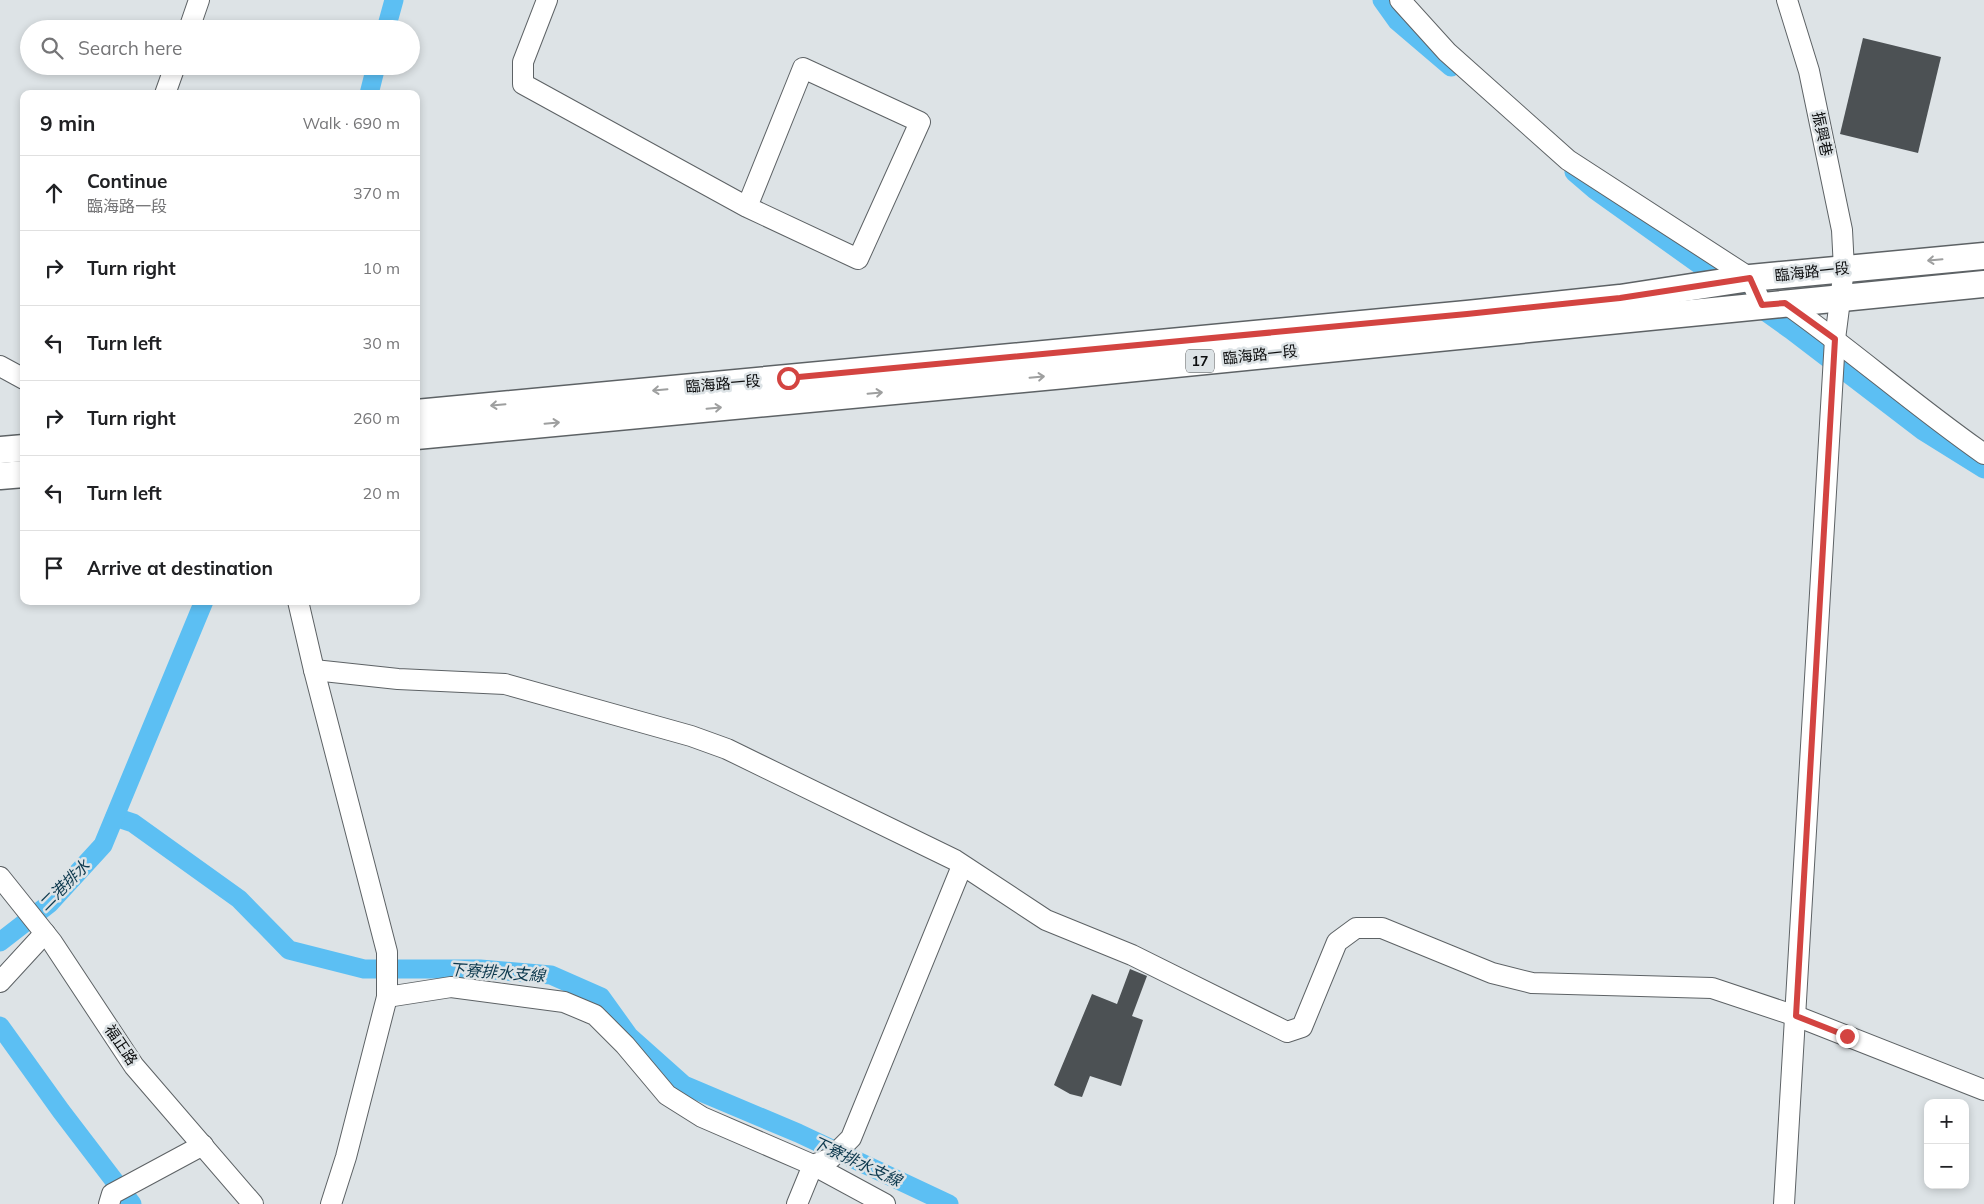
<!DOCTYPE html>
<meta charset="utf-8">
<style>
body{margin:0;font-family:Mulish,"Noto Sans TC",sans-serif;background:#f2f2f2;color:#202124}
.controls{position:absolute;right:15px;bottom:15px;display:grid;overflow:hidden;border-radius:10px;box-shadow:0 2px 8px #0003}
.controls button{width:45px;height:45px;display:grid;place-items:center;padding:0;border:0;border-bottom:1px solid #e0e0e0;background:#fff;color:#202124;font:25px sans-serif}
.stop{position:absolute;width:15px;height:15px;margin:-11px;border:4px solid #d34441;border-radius:50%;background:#fff}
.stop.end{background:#d34441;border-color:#fff;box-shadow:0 1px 5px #0008}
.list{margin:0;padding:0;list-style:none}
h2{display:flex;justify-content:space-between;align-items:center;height:65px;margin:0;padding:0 20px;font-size:21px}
h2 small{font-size:16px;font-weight:400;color:#757577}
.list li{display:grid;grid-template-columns:32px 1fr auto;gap:15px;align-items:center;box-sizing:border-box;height:75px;padding:0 20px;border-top:1px solid #e0e0e0}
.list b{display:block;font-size:19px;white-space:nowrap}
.list p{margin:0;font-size:16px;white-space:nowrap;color:#757577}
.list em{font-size:16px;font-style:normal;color:#757577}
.icon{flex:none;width:28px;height:28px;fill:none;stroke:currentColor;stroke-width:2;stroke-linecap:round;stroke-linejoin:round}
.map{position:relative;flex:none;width:1984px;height:1204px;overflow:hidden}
.search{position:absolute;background:#fff;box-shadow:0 2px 8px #0003;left:20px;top:20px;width:400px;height:55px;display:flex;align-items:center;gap:12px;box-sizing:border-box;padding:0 18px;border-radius:28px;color:#757577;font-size:19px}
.panel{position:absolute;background:#fff;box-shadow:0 2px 8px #0003;left:20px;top:90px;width:400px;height:515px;border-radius:10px}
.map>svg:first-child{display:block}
</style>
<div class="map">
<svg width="1984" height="1204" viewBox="0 0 1984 1204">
<rect width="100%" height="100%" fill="#dde3e6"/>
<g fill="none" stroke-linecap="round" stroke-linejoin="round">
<g stroke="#5cbff3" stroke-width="19">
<path d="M1382,0L1397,21L1451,67"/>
<path d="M386,29L394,0"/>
<path d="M369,94L376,66"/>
<path d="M1574,172L1595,190L1791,330L1923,431L1984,469"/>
<path d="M115,817L133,823L239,899L289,950L364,969H480L551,975L601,997L629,1036L684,1085L798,1133L949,1204"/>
<path d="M0,942L49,904L103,845L204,601"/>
<path d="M0,1026L61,1111L132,1204"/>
</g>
</g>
<g fill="#4c5154">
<path d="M1863,38L1941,57L1918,153L1840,134Z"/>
<path d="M1130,969L1147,976L1132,1016L1143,1020L1121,1086L1090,1076L1082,1097L1070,1094L1054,1085L1092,994L1117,1004Z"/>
</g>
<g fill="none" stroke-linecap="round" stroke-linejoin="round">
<g stroke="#5d6265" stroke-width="22">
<g id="minor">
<path d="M547,0L523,62V84L747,207L858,259L920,122L803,68L747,207"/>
<path d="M1400,0L1447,52L1568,160L1750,278L1762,305"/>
<path d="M189,29L199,0"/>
<path d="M165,94L175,66"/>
<path d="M1785,303C1853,351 1915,406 1984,454"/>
<path d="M0,366L24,379"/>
<path d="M298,601L314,670L387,952V997L346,1157L331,1204"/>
<path d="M314,670L398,679L505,684L691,736L727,749L955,860L1046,920L1132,955L1287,1032L1302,1027L1337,942L1356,928H1382L1492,973L1532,983L1712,988L1796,1016L1984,1090"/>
<path d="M0,877L52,942L134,1066L253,1204"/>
<path d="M0,982L45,933"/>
<path d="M387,997L451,987L564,1002L595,1015L625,1045L667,1095L702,1117L813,1165L885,1204"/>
<path d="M109,1204L112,1194L203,1145"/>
<path d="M797,1204L813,1165L831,1158L851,1138L962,866"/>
<path d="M1784,1204L1835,339L1844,269L1842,230L1809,71L1787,0"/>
</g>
</g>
<g stroke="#5d6265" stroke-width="29">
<g id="major">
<path d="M416,413L1467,314L1620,298L1750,278L1984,256"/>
<path d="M416,436L1065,375L1984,284"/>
<path d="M0,450L24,448"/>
<path d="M0,476L24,474"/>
</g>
</g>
<use href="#minor" stroke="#fff" stroke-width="20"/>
<use href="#major" stroke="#fff" stroke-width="26"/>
</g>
<defs><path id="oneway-shaft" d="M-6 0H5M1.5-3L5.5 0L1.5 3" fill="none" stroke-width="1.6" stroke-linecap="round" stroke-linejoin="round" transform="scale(1.25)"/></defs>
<g stroke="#9e9f9f">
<use href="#oneway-shaft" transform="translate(1935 260) rotate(175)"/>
<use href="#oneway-shaft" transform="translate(1037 377) rotate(-5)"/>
<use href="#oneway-shaft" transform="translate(660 390) rotate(175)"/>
<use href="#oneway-shaft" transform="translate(875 393) rotate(-5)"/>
<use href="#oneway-shaft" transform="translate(498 405) rotate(175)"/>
<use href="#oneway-shaft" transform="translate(714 408) rotate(-5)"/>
<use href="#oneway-shaft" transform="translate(552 423) rotate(-5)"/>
</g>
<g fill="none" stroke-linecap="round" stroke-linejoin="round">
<path stroke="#d34441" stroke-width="6" d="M788,378L1467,314L1620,298L1750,278L1762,305L1785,303L1835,339L1796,1016L1847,1036"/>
</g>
<g text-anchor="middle" stroke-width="5" stroke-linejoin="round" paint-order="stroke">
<rect fill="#dde3e6" stroke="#4b4e50" stroke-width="1" x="1186" y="349.5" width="28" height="23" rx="4"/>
<g font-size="14" font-weight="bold" fill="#0d0e0f">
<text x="1200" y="366">17</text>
</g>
<g font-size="15" fill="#0d0e0f" stroke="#dde3e6">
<text transform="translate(1822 134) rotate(78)" y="5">振興巷</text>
<text transform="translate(1812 272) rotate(-6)" y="5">臨海路一段</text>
<text transform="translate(1260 355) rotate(-6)" y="5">臨海路一段</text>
<text transform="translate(723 384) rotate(-5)" y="5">臨海路一段</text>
<text transform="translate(121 1045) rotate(56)" y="5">福正路</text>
</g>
<g font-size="16" font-style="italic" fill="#0d394e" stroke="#dde3e6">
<text transform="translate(64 885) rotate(-45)" y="6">二港排水</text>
<text transform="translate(497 972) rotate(4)" y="6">下寮排水支線</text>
<text transform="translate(857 1161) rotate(25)" y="6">下寮排水支線</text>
</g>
</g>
</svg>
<div class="controls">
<button>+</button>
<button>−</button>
</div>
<div class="stop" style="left:788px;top:378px"></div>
<div class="stop end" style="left:1847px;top:1036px"></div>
<div class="search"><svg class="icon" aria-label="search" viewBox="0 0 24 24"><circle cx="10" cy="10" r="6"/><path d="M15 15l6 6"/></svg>Search here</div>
<section class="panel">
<h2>9 min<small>Walk · 690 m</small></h2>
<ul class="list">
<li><svg class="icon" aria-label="ahead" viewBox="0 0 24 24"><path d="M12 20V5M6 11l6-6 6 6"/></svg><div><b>Continue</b><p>臨海路一段</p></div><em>370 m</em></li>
<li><svg class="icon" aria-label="right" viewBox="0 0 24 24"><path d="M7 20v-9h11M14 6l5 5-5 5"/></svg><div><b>Turn right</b></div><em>10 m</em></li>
<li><svg class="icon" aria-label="left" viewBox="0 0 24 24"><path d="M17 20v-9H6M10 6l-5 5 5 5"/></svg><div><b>Turn left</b></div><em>30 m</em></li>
<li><svg class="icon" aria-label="right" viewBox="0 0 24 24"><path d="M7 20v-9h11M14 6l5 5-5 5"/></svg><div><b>Turn right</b></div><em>260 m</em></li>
<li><svg class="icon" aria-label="left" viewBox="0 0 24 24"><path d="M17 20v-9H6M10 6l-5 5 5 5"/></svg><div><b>Turn left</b></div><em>20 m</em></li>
<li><svg class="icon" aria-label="arrive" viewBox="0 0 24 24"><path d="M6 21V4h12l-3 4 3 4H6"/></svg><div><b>Arrive at destination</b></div></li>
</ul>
</section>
</div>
